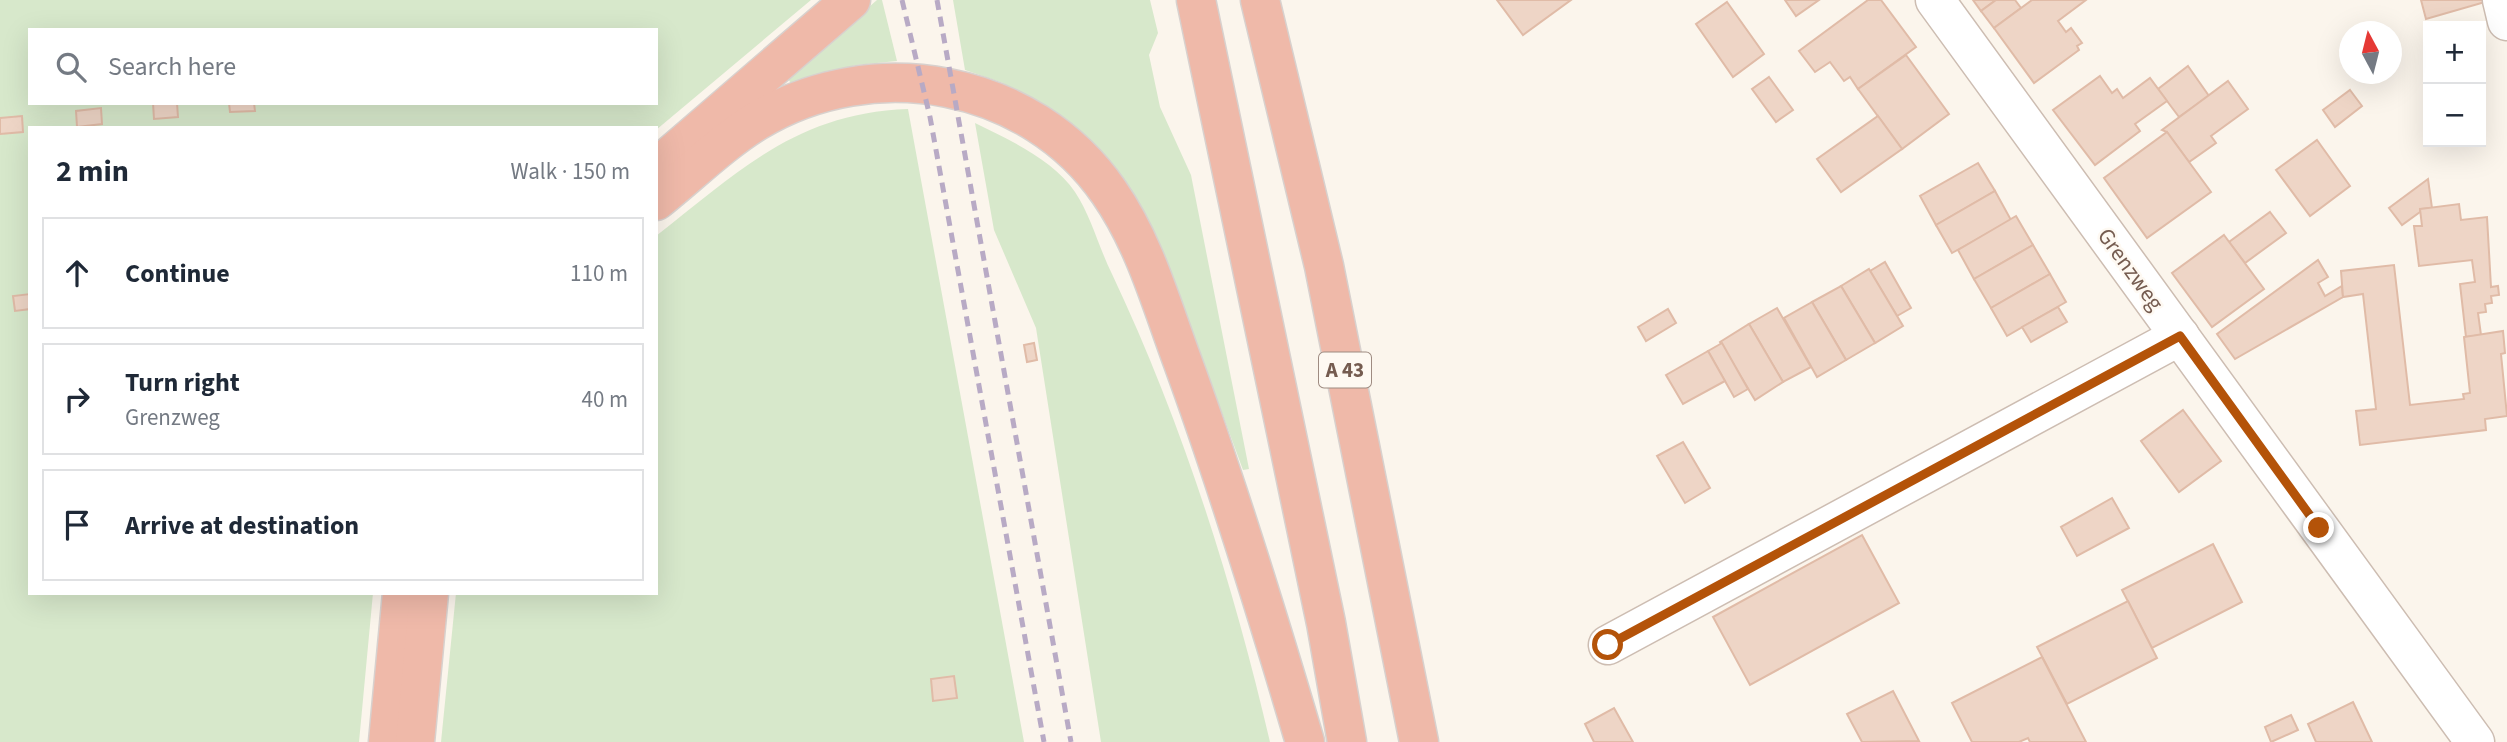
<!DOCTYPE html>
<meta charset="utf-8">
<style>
body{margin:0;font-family:"Source Sans 3",sans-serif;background:#f6f6f7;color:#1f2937}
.controls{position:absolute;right:21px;top:21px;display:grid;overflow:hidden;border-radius:0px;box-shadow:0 7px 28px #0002}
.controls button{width:63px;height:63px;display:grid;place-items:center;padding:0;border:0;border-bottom:2px solid #e0e1e3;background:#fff;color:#1f2937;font:35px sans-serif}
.compass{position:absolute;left:2339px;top:21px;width:63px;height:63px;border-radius:50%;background:#fff;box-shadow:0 7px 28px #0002;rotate:353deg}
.stop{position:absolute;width:21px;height:21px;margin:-16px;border:5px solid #b45309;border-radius:50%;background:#fff}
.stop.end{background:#b45309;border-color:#fff;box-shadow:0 2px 7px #0008}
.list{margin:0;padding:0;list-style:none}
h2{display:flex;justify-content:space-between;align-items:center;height:91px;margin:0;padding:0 28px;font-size:30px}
h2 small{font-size:23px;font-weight:400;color:#747a83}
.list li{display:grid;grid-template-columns:46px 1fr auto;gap:21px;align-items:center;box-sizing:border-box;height:112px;margin:0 14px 14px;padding:0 14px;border:2px solid #e0e1e3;border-radius:0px}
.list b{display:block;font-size:26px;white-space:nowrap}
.list p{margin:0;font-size:23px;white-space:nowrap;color:#747a83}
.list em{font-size:23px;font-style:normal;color:#747a83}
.icon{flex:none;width:38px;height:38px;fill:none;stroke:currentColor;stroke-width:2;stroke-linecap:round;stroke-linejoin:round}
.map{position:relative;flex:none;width:2507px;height:742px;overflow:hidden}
.search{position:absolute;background:#fff;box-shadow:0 7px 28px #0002;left:28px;top:28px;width:630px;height:77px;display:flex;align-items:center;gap:18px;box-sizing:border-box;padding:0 24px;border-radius:0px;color:#747a83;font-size:26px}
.panel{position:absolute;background:#fff;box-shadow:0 7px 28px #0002;left:28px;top:126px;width:630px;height:469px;border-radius:0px}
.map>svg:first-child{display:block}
</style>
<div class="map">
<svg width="2507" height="742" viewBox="0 0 2507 742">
<rect width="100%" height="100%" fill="#fbf5ec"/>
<g fill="#d7e8cb" fill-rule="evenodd">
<path d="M0,0H811L656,130V128H30V593H373L359,742H0ZM30,30H656V103H30Z"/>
<path d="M877,0H882L897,61L856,65L791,84L788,78Z"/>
<path d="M953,0H1150L1158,33L1149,55L1160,107L1191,175L1249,469L1243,470L1175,285L1060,117L1003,83L965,70Z"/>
<path d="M908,109L1024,742H441L456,593H656V236C739,171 797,113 908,109Z"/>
<path d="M975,123C1008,139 1054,160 1075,192C1091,216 1099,248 1112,274C1182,422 1233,583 1270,742H1101L1036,328L994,230Z"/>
</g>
<g fill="#eed5c6" stroke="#e0bba7" stroke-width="2">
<path d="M1497,0H1571L1523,35Z"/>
<path d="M1785,0H1819L1796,16Z"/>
<path d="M1868,0H1881L1916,47L1858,89L1850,77L1844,81L1830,62L1815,72L1799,51Z"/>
<path d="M1973,0H1996L1981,11Z"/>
<path d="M1996,0H2015L2021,8L1994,28L1981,11Z"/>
<path d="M2032,0H2086L2058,21L2066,32L2071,28L2082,43L2077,46L2079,50L2034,83L1994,28Z"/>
<path d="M2421,0H2485V2L2426,19Z"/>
<path d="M1727,2L1764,54L1733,77L1696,24Z"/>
<path d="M1906,55L1949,114L1902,149L1858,89Z"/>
<path d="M2188,66L2209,96L2179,117L2158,89Z"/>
<path d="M2100,76L2112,93L2117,89L2123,98L2150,78L2167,101L2135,124L2140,131L2095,165L2053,110Z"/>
<path d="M1769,77L1793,110L1776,122L1752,89Z"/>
<path d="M2228,81L2248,109L2211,136L2216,143L2189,162L2167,132L2162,130Z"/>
<path d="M2350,90L2362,106L2335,127L2323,110Z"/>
<path d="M153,103H177L178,117L154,119Z"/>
<path d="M229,103H254L255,111L230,112Z"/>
<path d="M101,108L102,124L77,127L76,111Z"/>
<path d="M22,116L23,132L0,134V118Z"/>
<path d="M1878,116L1902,149L1841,192L1817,159Z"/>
<path d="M2167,132L2211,192L2147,238L2104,178Z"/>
<path d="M2317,140L2350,186L2310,216L2276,170Z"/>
<path d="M1978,163L1995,191L1936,225L1920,196Z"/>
<path d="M2428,179L2432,208L2420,209V212L2402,225L2389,208Z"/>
<path d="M1995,191L2011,220L1952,253L1936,225Z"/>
<path d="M2459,204L2461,220L2487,217L2491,287L2498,286L2499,295L2491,296L2492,303L2485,304L2486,312L2478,313L2481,335L2466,337L2460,284L2475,282L2472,260L2419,266L2414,226H2422L2420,209Z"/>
<path d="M2270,212L2286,233L2245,263L2229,242Z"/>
<path d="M2016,216L2033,245L1974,279L1958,250Z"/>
<path d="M2224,235L2264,289L2212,327L2172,273Z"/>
<path d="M2033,245L2050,274L1991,308L1974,279Z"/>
<path d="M2318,260L2328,277L2318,283L2325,296L2342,286L2343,297L2235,359L2217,334Z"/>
<path d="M1885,262L1911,308L1897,316L1870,271Z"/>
<path d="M2394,265L2410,405L2464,399L2463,394L2470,393L2464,337L2503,331L2505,353L2501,354L2507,416L2485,419L2486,430L2360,445L2356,411L2376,409L2363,294L2343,297L2341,271Z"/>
<path d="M1869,269L1903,326L1875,343L1841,286Z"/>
<path d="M2050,274L2066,302L2007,336L1991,308Z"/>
<path d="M1841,286L1875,343L1846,360L1812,302Z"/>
<path d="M30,294V309L15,311L13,296Z"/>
<path d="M1812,302L1846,360L1817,377L1784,318Z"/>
<path d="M2058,307L2067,322L2031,342L2022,327Z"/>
<path d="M1777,308L1811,367L1783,382L1749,324Z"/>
<path d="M1668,309L1676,323L1646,341L1638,327Z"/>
<path d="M1749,324L1783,382L1755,400L1720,342Z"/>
<path d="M1034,343L1037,360L1027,362L1024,345Z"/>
<path d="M1722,343L1748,389L1734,397L1708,351Z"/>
<path d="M1708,351L1725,381L1683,404L1666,375Z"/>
<path d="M2183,410L2221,461L2179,492L2141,441Z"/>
<path d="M1683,442L1710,488L1685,503L1657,456Z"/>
<path d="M2112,498L2129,528L2077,556L2061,527Z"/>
<path d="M1862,535L1899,603L1750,685L1713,617Z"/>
<path d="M2213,544L2242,602L2152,648L2122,590Z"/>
<path d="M2128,601L2157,658L2067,704L2037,647Z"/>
<path d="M2042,657L2086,742H2030L2028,738L2019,742H1972L1952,703Z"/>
<path d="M954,676L957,698L933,701L931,679Z"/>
<path d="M1893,691L1919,741L1862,742L1847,714Z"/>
<path d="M2353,702L2372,742H2316L2308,724Z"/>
<path d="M1614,708L1633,742H1594L1585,724Z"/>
<path d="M2291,715L2298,730L2271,742L2265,727Z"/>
</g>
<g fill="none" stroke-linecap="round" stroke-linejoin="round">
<g stroke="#cdbdb2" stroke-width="41">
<g id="minor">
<path d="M1935,0L2475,742"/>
<path d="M2502,0L2507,21"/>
<path d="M1608,645L2180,336"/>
</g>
</g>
<g stroke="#d8d1ce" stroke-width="41">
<g id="highway">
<path d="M1196,0L1326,623L1347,742"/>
<path d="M1260,0L1324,266L1419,742"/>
<path d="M656,168L851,0"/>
<path d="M656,201C689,175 721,143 757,121C873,51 1031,79 1109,192C1144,242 1161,303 1182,360C1228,486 1267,613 1305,742"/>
<path d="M388,742L402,593"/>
<path d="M415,742L429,593"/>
</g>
</g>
<use href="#minor" stroke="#fff" stroke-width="38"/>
<use href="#highway" stroke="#efb9a9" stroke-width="38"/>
<g stroke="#b8aac5" stroke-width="5" stroke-dasharray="10 7" stroke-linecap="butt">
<path d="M902,0L930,117L1044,742"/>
<path d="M937,0L1071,742"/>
</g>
</g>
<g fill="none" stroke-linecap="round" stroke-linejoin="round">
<path stroke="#b45309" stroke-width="9" d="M1608,645L2180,336L2319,528"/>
</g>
<g text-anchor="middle" stroke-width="5" stroke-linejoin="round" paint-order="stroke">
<rect fill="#fef9f2" stroke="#9e8b81" stroke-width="2" x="1319" y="352.5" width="52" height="35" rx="5"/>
<g font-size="21" font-weight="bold" fill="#755c50">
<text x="1345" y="377">A 43</text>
</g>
<g font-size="23" fill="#755c50" stroke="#fef9f2">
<text transform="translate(2131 269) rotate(54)" y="8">Grenzweg</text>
</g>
</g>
</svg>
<div class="controls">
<button>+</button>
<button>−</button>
</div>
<svg class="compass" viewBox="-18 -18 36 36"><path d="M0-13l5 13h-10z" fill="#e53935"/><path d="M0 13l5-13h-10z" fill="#747a83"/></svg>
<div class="stop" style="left:1608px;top:645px"></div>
<div class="stop end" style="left:2319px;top:528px"></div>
<div class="search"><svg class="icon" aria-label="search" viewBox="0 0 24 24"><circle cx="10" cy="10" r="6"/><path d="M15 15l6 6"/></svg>Search here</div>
<section class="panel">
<h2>2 min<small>Walk · 150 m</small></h2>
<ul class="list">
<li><svg class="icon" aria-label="ahead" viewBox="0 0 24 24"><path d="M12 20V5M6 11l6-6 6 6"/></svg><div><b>Continue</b></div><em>110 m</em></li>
<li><svg class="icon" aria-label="right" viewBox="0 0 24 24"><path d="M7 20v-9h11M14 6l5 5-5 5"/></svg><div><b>Turn right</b><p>Grenzweg</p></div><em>40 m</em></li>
<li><svg class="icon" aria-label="arrive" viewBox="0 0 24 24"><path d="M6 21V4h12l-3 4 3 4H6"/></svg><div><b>Arrive at destination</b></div></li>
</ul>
</section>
</div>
